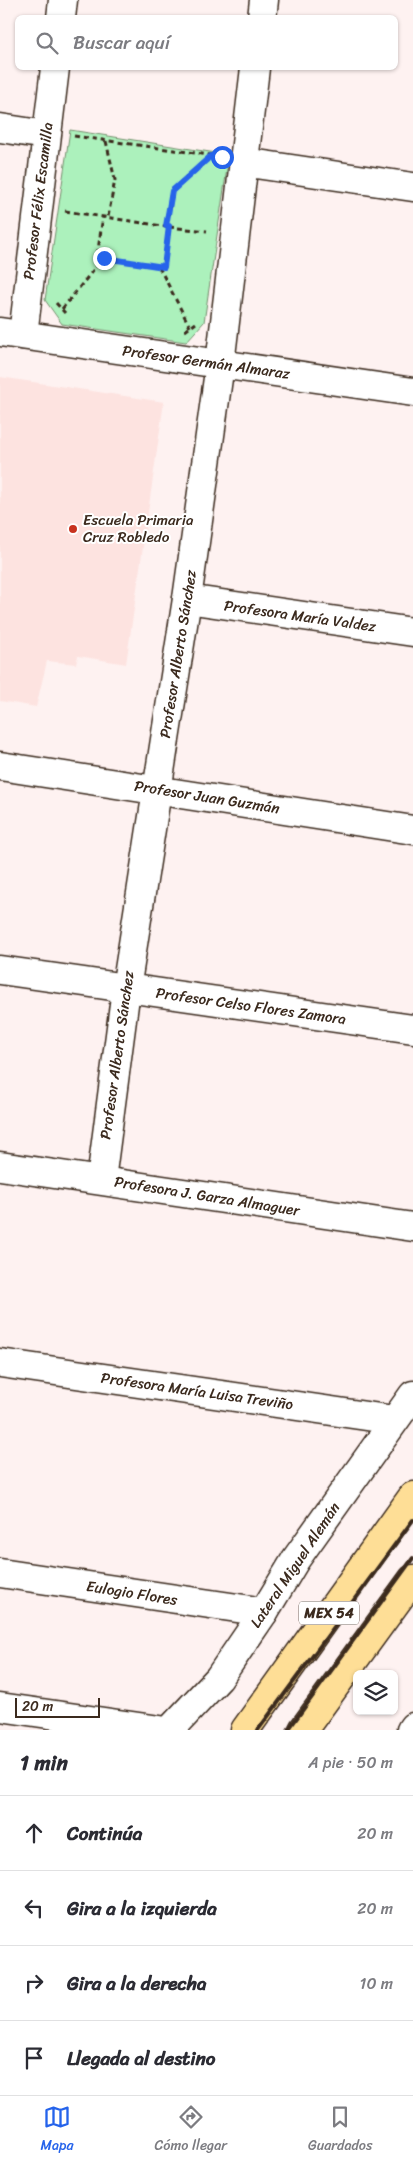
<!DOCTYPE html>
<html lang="es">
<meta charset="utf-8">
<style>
:root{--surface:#fff;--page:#f7f7f7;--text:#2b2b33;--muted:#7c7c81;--line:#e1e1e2;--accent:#2563eb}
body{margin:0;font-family:Sriracha,sans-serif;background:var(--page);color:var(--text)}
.controls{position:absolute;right:15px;bottom:15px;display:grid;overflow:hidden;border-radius:8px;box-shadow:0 1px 4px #0004}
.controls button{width:45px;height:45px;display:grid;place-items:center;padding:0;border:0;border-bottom:1px solid var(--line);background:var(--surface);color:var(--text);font:25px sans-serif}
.scale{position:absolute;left:15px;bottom:12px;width:85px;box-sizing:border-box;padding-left:5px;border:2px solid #3b2a1e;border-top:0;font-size:14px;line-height:18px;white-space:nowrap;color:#3b2a1e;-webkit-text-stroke:4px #fff;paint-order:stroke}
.stop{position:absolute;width:15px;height:15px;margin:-11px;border:4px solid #2563eb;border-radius:50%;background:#fff}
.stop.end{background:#2563eb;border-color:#fff;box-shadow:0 1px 5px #0008}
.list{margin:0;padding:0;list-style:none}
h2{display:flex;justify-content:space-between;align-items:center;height:65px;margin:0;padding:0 20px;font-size:21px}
h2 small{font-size:16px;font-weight:400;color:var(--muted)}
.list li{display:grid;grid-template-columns:32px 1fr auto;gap:15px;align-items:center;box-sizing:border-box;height:75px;padding:0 20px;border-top:1px solid var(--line)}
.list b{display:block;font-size:19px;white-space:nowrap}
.list em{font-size:16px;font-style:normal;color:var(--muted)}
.icon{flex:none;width:28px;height:28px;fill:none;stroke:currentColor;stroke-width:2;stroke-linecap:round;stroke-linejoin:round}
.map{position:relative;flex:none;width:413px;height:1730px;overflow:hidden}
.search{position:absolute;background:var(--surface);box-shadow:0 1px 4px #0004;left:15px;right:15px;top:15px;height:55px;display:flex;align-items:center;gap:12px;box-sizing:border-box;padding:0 18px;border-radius:8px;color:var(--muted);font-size:19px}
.sheet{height:365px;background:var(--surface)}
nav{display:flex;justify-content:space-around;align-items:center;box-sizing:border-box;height:70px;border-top:1px solid var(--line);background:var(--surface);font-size:14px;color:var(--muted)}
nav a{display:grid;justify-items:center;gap:2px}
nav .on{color:var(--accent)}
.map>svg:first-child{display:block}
</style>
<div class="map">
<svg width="413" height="1730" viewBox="0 0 413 1730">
<rect width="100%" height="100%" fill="#fef2f1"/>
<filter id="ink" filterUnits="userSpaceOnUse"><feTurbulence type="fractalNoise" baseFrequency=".02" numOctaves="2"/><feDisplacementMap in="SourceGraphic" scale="10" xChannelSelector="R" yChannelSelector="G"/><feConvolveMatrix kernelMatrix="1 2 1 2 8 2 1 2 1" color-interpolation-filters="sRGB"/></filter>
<g filter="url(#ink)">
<polygon fill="#fde3e0" points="0,377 164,402 126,664 78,656 76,664 47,661 36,707 0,701"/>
<polygon fill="#acf1bc" stroke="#748e6d" points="70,130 229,155 204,322 186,342 62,324 45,300"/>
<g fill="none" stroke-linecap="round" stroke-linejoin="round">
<g stroke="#3b2a1e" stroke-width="31">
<g id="minor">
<polyline points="61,18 63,0"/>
<polyline points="262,18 264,0"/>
<polyline points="0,128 46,135"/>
<polyline points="243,162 413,187"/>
<polyline points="0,332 413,392"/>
<polyline points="23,335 55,68"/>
<polyline points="187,599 413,632"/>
<polyline points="0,766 413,830"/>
<polyline points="0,970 413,1029"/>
<polyline points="0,1166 413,1227"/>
<polyline points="101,1180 126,989 187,599 220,364 255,68"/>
<polyline points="0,1363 394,1420"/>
<polyline points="0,1573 264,1612"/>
<polyline points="0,1707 160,1730"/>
<polyline points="170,1730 219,1678 264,1612 296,1559 413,1395"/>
<polyline points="411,1730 413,1727"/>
</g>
</g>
<g stroke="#3b2a1e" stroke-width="31">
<g id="trunk">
<polyline points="245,1730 413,1496"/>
<polyline points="303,1730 413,1579"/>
</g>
</g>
<g stroke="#3b2a1e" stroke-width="3" stroke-dasharray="5 4" stroke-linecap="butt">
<polyline points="74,136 216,156"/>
<polyline points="106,141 115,180 108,217"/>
<polyline points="65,211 169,227 164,267 97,257 103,216"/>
<polyline points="166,226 172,191 211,156"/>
<polyline points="169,227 207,231"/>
<polyline points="159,267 190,327"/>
<polyline points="56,303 65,313"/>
<polyline points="62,309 103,258"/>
<polyline points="185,331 196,323"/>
</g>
<use href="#minor" stroke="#fff" stroke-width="28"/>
<use href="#trunk" stroke="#fede96" stroke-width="28"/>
<g stroke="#3b2a1e" stroke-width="4">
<polyline points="258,1730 413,1520"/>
<polyline points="288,1730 413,1558"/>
</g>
</g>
</g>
<g fill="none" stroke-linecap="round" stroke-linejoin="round" filter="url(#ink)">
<polyline stroke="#2563eb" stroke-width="6" points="104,258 164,267 169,226 166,226 172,191 211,156 222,157"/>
</g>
<circle fill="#c8321e" stroke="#fff" stroke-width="2" cx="73" cy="529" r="5"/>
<g text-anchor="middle" stroke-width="4" stroke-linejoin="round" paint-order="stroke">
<rect fill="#fff" stroke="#766a62" stroke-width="1" x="299" y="1601.5" width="60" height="23" rx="4"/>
<g font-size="14" font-weight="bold" fill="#3b2a1e">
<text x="329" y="1618">MEX 54</text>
</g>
<g font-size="15" fill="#3b2a1e" stroke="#fff">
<text transform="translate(38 201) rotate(-83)" y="5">Profesor Félix Escamilla</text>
<text transform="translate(206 362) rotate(8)" y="5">Profesor Germán Almaraz</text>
<text transform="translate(300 616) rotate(8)" y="5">Profesora María Valdez</text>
<text transform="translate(178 654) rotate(-81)" y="5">Profesor Alberto Sánchez</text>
<text transform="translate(207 797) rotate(9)" y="5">Profesor Juan Guzmán</text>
<text transform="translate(251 1006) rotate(8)" y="5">Profesor Celso Flores Zamora</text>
<text transform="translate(117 1055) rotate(-82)" y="5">Profesor Alberto Sánchez</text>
<text transform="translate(207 1196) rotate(9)" y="5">Profesora J. Garza Almaguer</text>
<text transform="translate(197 1391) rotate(8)" y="5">Profesora María Luisa Treviño</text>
<text transform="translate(295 1565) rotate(-56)" y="5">Lateral Miguel Alemán</text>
<text transform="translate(132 1593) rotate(9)" y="5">Eulogio Flores</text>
</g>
<g font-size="15" fill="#3b2a1e" stroke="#fff" text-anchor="start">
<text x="83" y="525">Escuela Primaria<tspan x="83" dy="17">Cruz Robledo</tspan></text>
</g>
</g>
</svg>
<div class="controls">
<button><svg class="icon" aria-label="layers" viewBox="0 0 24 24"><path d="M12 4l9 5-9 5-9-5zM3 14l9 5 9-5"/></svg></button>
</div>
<div class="scale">20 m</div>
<div class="stop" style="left:222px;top:157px"></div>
<div class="stop end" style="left:104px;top:258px"></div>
<div class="search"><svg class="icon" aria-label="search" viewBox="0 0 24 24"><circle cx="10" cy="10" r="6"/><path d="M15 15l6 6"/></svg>Buscar aquí</div>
</div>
<section class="sheet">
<h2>1 min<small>A pie · 50 m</small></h2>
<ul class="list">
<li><svg class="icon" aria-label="ahead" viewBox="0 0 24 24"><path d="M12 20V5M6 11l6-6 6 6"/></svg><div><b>Continúa</b></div><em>20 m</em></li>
<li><svg class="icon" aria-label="left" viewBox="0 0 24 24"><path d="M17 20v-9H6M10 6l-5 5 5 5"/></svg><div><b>Gira a la izquierda</b></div><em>20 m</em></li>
<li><svg class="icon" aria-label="right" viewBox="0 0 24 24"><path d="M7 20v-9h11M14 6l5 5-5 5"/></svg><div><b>Gira a la derecha</b></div><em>10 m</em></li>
<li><svg class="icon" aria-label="arrive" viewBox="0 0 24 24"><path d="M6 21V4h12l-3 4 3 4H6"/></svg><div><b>Llegada al destino</b></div></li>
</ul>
</section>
<nav>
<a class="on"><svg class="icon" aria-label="map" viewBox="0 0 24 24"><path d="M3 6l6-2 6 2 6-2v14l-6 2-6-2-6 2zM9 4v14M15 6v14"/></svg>Mapa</a>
<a><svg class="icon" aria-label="directions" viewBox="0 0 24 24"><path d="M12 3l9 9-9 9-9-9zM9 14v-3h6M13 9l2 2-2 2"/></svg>Cómo llegar</a>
<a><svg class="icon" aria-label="saved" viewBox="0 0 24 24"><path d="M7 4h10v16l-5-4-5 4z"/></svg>Guardados</a>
</nav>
